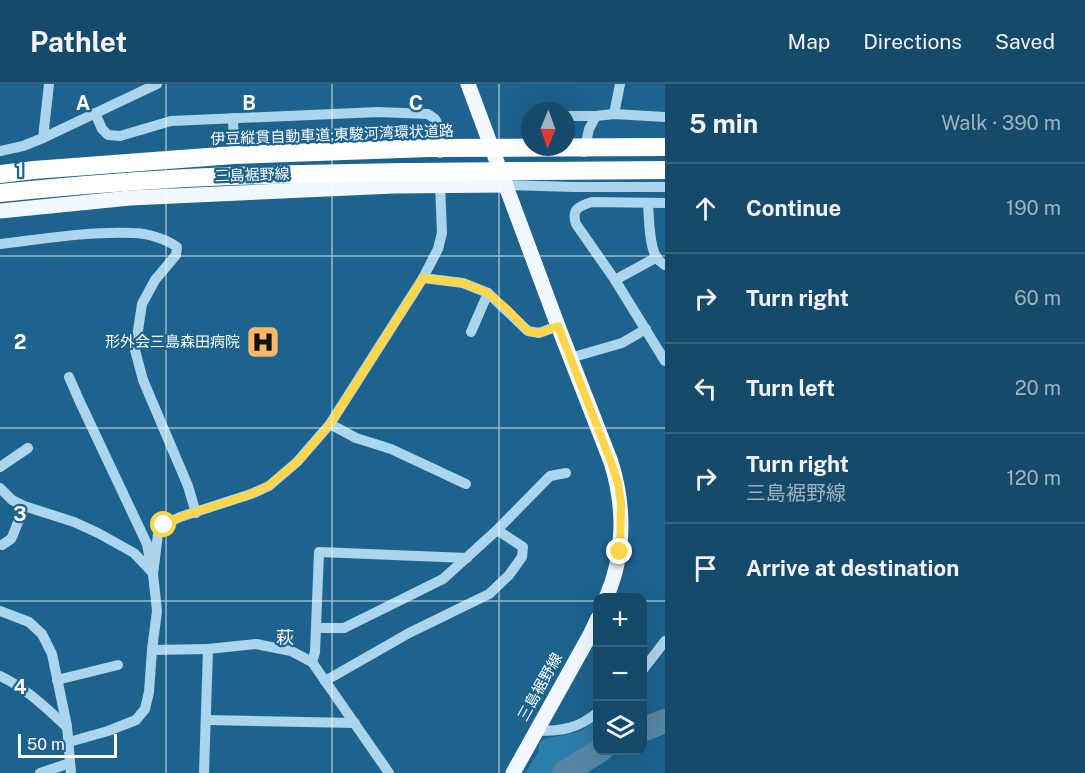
<!DOCTYPE html>
<meta charset="utf-8">
<style>
:root{--surface:#164a6a;--page:#235472;--text:#f1f3f6;--muted:#9eb3c1;--line:#35627e}
body{margin:0;font-family:"Public Sans","Noto Sans JP",sans-serif;background:var(--page);color:var(--text)}
.controls{position:absolute;right:18px;bottom:18px;display:grid;overflow:hidden;border-radius:12px;box-shadow:0 6px 24px #0002}
.controls button{width:54px;height:54px;display:grid;place-items:center;padding:0;border:0;border-bottom:2px solid var(--line);background:var(--surface);color:var(--text);font:30px sans-serif}
.compass{position:absolute;left:521px;top:18px;width:54px;height:54px;border-radius:50%;background:var(--surface);box-shadow:0 6px 24px #0002;rotate:181deg}
.scale{position:absolute;left:18px;bottom:15px;width:99px;box-sizing:border-box;padding-left:6px;border:3px solid #fff;border-top:0;font-size:16px;line-height:21px;white-space:nowrap;color:#fff;-webkit-text-stroke:4px #1d638e;paint-order:stroke}
.stop{position:absolute;width:18px;height:18px;margin:-14px;border:4px solid #ffd54a;border-radius:50%;background:#fff}
.stop.end{background:#ffd54a;border-color:#fff;box-shadow:0 2px 6px #0008}
.list{margin:0;padding:0;list-style:none}
h2{display:flex;justify-content:space-between;align-items:center;height:78px;margin:0;padding:0 24px;font-size:26px}
h2 small{font-size:20px;font-weight:400;color:var(--muted)}
.list li{display:grid;grid-template-columns:39px 1fr auto;gap:18px;align-items:center;box-sizing:border-box;height:90px;padding:0 24px;border-top:2px solid var(--line)}
.list b{display:block;font-size:22px;white-space:nowrap}
.list p{margin:0;font-size:20px;white-space:nowrap;color:var(--muted)}
.list em{font-size:20px;font-style:normal;color:var(--muted)}
.icon{flex:none;width:33px;height:33px;fill:none;stroke:currentColor;stroke-width:2;stroke-linecap:round;stroke-linejoin:round}
.map{position:relative;flex:none;width:665px;height:689px;overflow:hidden}
header{display:flex;align-items:center;gap:36px;box-sizing:border-box;height:84px;padding:0 30px;background:var(--surface);border-bottom:2px solid var(--line)}
header strong{font-size:28px}
nav{display:flex;gap:33px;margin-inline-start:auto;font-size:21px}
main{display:flex}
aside{flex:1;background:var(--surface)}
.map>svg:first-child{display:block}
</style>
<header>
<strong>Pathlet</strong>
<nav><a>Map</a><a>Directions</a><a>Saved</a></nav>
</header>
<main>
<div class="map">
<svg width="665" height="689" viewBox="0 0 665 689">
<rect width="100%" height="100%" fill="#1d638e"/>
<polygon fill="#2d7daa" points="597,637 597,663 583,673 564,680 556,689 525,689 539,667 539,660 544,655 578,648"/>
<g fill="none" stroke-linecap="round" stroke-linejoin="round">
<g stroke="#5586a3" stroke-width="24">
<polyline points="642,646 665,637"/>
<polyline points="564,689 601,666"/>
</g>
<g stroke="#abd5ed" stroke-width="10">
<polyline points="95,29 102,45 108,51 120,52 171,37 378,28 428,30 435,35 437,39 440,69"/>
<polyline points="614,30 620,0"/>
<polyline points="566,32 596,32 614,30 665,33"/>
<polyline points="233,34 234,68"/>
<polyline points="43,54 49,0"/>
<polyline points="0,67 23,62 43,54 157,0"/>
<polyline points="584,68 589,45 596,32"/>
<polyline points="506,101 574,103 665,103"/>
<path d="M 648,119 C 649,133 649,163 657,174 C 659,177 662,179 665,181"/>
<path d="M 665,119 L 592,118 C 579,122 571,125 576,140 L 615,196 L 665,277"/>
<path d="M 0,160 C 42,155 91,147 133,149 C 147,149 166,155 177,163 L 176,171 L 155,196 L 142,220 L 135,266 L 143,296 L 188,402 L 196,429"/>
<polyline points="423,194 463,199 488,209 528,247 539,249 558,242"/>
<polyline points="615,196 657,173"/>
<polyline points="471,248 488,209"/>
<polyline points="570,274 622,259 646,245"/>
<polyline points="69,293 79,316 147,460 150,477"/>
<polyline points="330,340 356,354 391,365 466,400"/>
<polyline points="0,383 28,364"/>
<polyline points="0,404 12,416 24,422 74,438 98,449 134,469 152,488"/>
<polyline points="2,461 11,455 13,451 24,422"/>
<polyline points="0,527 29,538 42,550 52,570 67,642 71,689"/>
<polyline points="316,544 344,544 443,495 497,446 550,392 566,389"/>
<polyline points="152,566 208,565"/>
<polyline points="312,578 315,568 319,468 467,474"/>
<polyline points="642,587 665,557"/>
<path d="M 0,592 C 26,604 46,624 66,642"/>
<polyline points="57,596 118,581"/>
<polyline points="325,597 409,549 489,510 509,491 522,473 523,463 497,446"/>
<polyline points="206,636 355,639"/>
<path d="M 537,647 C 561,647 578,645 598,628"/>
<polyline points="69,658 108,647 136,636 145,625 149,608 152,566 157,527 153,490 158,450 164,441 180,433 251,410 269,402 297,378 330,340 423,194 438,165 442,149 440,101"/>
<polyline points="40,689 70,679"/>
<polyline points="204,689 208,565 256,560 291,567 312,578 389,689"/>
</g>
<g stroke="#f1f9ff" stroke-width="15">
<path d="M 468,0 L 558,242 L 611,378 C 625,422 625,471 606,514"/>
<polyline points="0,127 130,114 394,102 506,101"/>
<polyline points="513,689 590,551 598,534"/>
</g>
<g stroke="#fff" stroke-width="18">
<polyline points="0,90 34,86 234,71 429,64 665,63"/>
<path d="M 0,109 C 69,102 139,96 209,93 C 361,87 513,87 665,86"/>
</g>
</g>
<g fill="none" stroke-linecap="round" stroke-linejoin="round">
<polyline stroke="#ffd54a" stroke-width="8" points="164,441 180,433 251,410 268,402 297,378 330,340 423,194 463,199 488,209 507,225 528,247 539,249 558,242 611,378 618,399 621,420 620,468"/>
</g>
<path fill="none" stroke="#fff" stroke-width="1.5" stroke-opacity="0.55" d="M 166,0 L 166,689M 332,0 L 332,689M 499,0 L 499,689M 0,172 L 665,172M 0,344 L 665,344M 0,517 L 598,517M 642,517 L 665,517"/>
<defs>
<g id="hospital-square" transform="scale(1.725)"><rect x="-9" y="-9" width="18" height="18" rx="4" fill="#fdb769" stroke="#1d638e"/><path d="M-5-5h3v3.5h4V-5h3V5h-3V1.5h-4V5h-3Z" fill="#111"/></g>
</defs>
<g fill-rule="evenodd">
<use href="#hospital-square" x="263" y="258"/>
</g>
<g text-anchor="middle" stroke-width="4.5" stroke-linejoin="round" paint-order="stroke">
<g font-size="15" fill="#fff" stroke="#1d638e">
<text transform="translate(332 51) rotate(-2)" y="5">伊豆縦貫自動車道;東駿河湾環状道路</text>
<text transform="translate(252 91) rotate(-2)" y="5">三島裾野線</text>
<text transform="translate(540 603) rotate(-61)" y="5">三島裾野線</text>
</g>
<g font-size="15" fill="#fff" stroke="#1d638e" text-anchor="end">
<text x="240" y="263">形外会三島森田病院</text>
</g>
<g font-size="18" fill="#fff" stroke="#1d638e">
<text x="285" y="560">萩</text>
</g>
</g>
<g font-size="20" text-anchor="middle" font-weight="bold" fill="#fff" stroke="#1d638e" stroke-width="4.5" stroke-linejoin="round" paint-order="stroke">
<text x="83" y="26">A</text>
<text x="249" y="26">B</text>
<text x="416" y="26">C</text>
<text x="20" y="93">1</text>
<text x="20" y="265">2</text>
<text x="20" y="437">3</text>
<text x="20" y="610">4</text>
</g>
</svg>
<div class="controls">
<button>+</button>
<button>−</button>
<button><svg class="icon" aria-label="layers" viewBox="0 0 24 24"><path d="M12 4l9 5-9 5-9-5zM3 14l9 5 9-5"/></svg></button>
</div>
<svg class="compass" viewBox="-18 -18 36 36"><path d="M0-13l5 13h-10z" fill="#e53935"/><path d="M0 13l5-13h-10z" fill="#9eb3c1"/></svg>
<div class="scale">50 m</div>
<div class="stop" style="left:164px;top:441px"></div>
<div class="stop end" style="left:620px;top:468px"></div>
</div>
<aside>
<h2>5 min<small>Walk · 390 m</small></h2>
<ul class="list">
<li><svg class="icon" aria-label="ahead" viewBox="0 0 24 24"><path d="M12 20V5M6 11l6-6 6 6"/></svg><div><b>Continue</b></div><em>190 m</em></li>
<li><svg class="icon" aria-label="right" viewBox="0 0 24 24"><path d="M7 20v-9h11M14 6l5 5-5 5"/></svg><div><b>Turn right</b></div><em>60 m</em></li>
<li><svg class="icon" aria-label="left" viewBox="0 0 24 24"><path d="M17 20v-9H6M10 6l-5 5 5 5"/></svg><div><b>Turn left</b></div><em>20 m</em></li>
<li><svg class="icon" aria-label="right" viewBox="0 0 24 24"><path d="M7 20v-9h11M14 6l5 5-5 5"/></svg><div><b>Turn right</b><p>三島裾野線</p></div><em>120 m</em></li>
<li><svg class="icon" aria-label="arrive" viewBox="0 0 24 24"><path d="M6 21V4h12l-3 4 3 4H6"/></svg><div><b>Arrive at destination</b></div></li>
</ul>
</aside>
</main>
